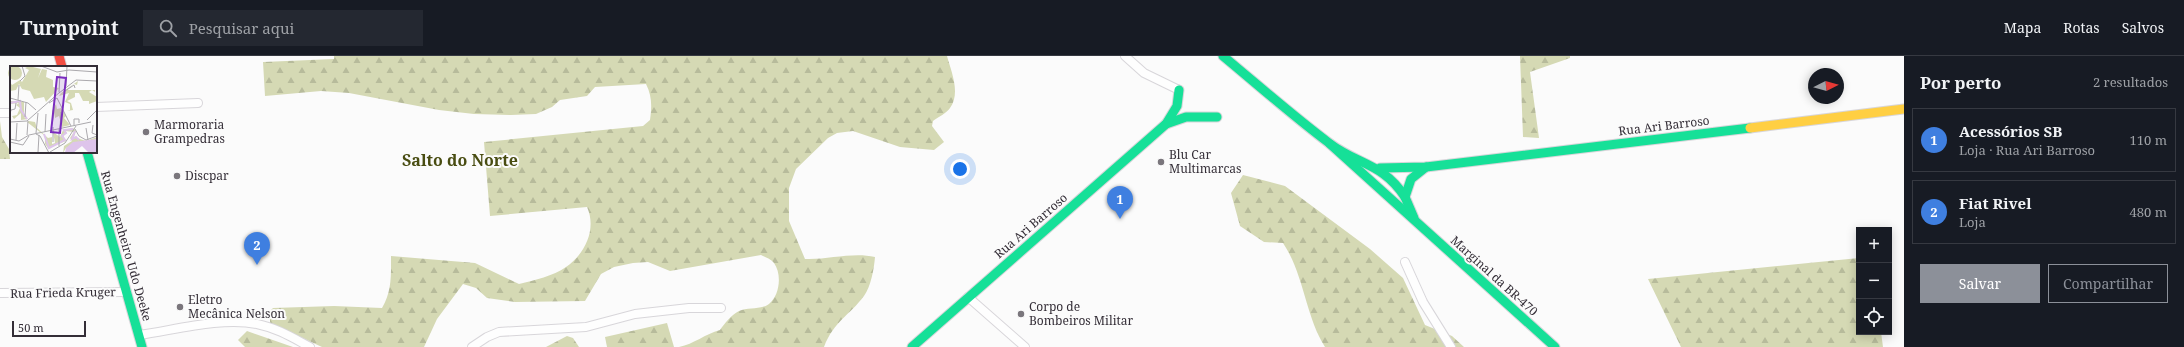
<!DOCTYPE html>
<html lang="pt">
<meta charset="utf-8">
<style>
:root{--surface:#171b24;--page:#242831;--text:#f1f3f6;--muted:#9ea1a6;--line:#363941;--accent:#8c9099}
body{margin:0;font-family:"Noto Serif",serif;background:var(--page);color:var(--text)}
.controls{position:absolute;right:12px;bottom:12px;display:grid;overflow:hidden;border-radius:0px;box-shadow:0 2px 10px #0003}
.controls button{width:36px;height:36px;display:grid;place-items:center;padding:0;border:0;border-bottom:1px solid var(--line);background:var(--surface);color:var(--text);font:20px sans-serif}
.compass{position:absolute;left:1808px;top:12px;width:36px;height:36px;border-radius:50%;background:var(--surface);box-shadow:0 2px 10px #0003;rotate:84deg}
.scale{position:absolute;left:12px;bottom:10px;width:74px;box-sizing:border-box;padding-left:4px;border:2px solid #342e37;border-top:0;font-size:11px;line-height:14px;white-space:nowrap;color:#342e37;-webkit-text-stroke:3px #fbfbfb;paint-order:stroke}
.you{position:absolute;left:960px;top:113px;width:14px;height:14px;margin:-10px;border:3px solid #fff;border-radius:50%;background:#1a73e8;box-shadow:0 0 0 6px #1a73e833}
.badge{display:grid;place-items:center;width:26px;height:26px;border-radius:50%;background:var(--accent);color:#fff;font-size:13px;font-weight:700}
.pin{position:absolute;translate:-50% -33px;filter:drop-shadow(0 1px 2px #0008)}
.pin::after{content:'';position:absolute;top:21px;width:14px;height:12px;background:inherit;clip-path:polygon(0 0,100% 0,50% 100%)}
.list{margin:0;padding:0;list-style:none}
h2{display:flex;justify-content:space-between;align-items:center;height:52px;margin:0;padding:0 16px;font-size:17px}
h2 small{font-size:13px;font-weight:400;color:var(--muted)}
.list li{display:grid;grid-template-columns:26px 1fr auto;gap:12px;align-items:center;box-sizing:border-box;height:64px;margin:0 8px 8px;padding:0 8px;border:1px solid var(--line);border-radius:0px}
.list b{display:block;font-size:15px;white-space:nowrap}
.list p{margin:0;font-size:13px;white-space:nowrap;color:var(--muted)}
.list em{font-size:13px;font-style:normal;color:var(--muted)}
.actions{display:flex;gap:8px;padding:12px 16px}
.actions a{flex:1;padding:9px 0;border:1px solid var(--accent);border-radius:0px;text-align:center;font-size:14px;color:var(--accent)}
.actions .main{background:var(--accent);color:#fff}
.icon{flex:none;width:22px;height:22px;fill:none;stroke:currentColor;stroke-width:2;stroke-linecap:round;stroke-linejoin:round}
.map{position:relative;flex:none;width:1904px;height:291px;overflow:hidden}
header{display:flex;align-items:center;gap:24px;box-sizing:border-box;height:56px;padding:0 20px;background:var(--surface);border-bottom:1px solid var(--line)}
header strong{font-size:19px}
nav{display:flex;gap:22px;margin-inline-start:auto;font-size:14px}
.search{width:280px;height:36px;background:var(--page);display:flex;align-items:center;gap:10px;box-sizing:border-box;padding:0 14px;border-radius:0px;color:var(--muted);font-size:15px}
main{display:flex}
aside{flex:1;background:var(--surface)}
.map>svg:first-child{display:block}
</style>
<header>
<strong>Turnpoint</strong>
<div class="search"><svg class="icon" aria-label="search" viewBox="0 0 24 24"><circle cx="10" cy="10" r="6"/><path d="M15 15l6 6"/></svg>Pesquisar aqui</div>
<nav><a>Mapa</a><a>Rotas</a><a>Salvos</a></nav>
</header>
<main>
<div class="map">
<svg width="1904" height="291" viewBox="0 0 1904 291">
<defs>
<pattern id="forest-firs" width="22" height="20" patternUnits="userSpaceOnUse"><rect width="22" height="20" fill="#d5d9b4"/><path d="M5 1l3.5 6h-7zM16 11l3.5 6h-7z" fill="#b7bb9b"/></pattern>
</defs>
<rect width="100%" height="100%" fill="#fbfbfb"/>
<g fill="url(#forest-firs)">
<path d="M 334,0 L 947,0 C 951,15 961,37 950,52 C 947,57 938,61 933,65 L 932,70 L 944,86 L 934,94 L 900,91 L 853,75 L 837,77 L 828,82 L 796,113 L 789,132 L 789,165 L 805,203 C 828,204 852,196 875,201 C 874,213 871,230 864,240 C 849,260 834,265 824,291 L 679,291 C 694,288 705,278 720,274 C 725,267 731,259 739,255 C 748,251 761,254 769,248 C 780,239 782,218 774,207 C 771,203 765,201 761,199 L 670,215 L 648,206 L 633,207 L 614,211 L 601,218 L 585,245 L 515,246 L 487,242 L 476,232 L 463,228 L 437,263 L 424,291 L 322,291 L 270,267 L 270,255 L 273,252 L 334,250 L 382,252 C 392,235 391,219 391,200 L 475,207 L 519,228 C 535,224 553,220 566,211 C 585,198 597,173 587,151 L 490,160 L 484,86 L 643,70 L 650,64 C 652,50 652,40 646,28 L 595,31 L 587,40 L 560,44 L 552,51 L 536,58 L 511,59 L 474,58 L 439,54 L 349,37 L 321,35 L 265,40 L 263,6 L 334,3 Z"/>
<polygon points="1520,0 1570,0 1570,2 1530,16 1539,82 1523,81"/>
<polygon points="0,65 2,81 9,93 10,103 0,103"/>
<path d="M 1243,119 L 1285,130 L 1370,193 L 1403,222 L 1425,269 L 1452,280 L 1464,291 L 1325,291 C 1305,259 1304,218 1283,187 L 1264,186 L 1240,170 L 1231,137 Z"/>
<polygon points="1859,202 1859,276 1881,276 1883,291 1681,291 1648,223"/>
<polygon points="667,267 674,291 607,291 605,281"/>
<polygon points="247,275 293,291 245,291 238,284"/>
<polygon points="567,280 573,282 579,291 546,291"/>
</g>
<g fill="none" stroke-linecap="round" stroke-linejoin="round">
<g stroke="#d8d6da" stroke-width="10">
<g id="street">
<polyline points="1125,0 1144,17 1179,34"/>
<polyline points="96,51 198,47"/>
<polyline points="0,57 11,57"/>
<polyline points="1405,206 1423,246 1451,291"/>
<polyline points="0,237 127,236"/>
<polyline points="968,241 1025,291"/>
<path d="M 139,279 C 175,274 221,261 257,268 C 277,272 293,282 310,291"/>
<polyline points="472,291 487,281 499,276 586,271 635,258 689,252 721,252"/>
</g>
</g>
<g stroke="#d8d6da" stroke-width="11">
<g id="fast">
<path d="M 1223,0 C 1258,29 1293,60 1329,87 C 1358,109 1383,107 1405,141"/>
<polyline points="1166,68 1186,61 1217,61"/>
<polyline points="1330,88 1555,291"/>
<polyline points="87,96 142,291"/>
<polyline points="1380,112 1426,111 1750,72"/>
<polyline points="1414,162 1405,141 1411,123 1426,111"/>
<polyline points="912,291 1166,68 1177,50 1179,34"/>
</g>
</g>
<g stroke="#d8d6da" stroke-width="11">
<polyline id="slow" points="1750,72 1904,53"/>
</g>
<g stroke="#d8d6da" stroke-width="11">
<polyline id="jam" points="59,0 62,11"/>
</g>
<use href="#street" stroke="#fefefe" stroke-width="8"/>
<use href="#fast" stroke="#16e098" stroke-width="9"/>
<use href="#slow" stroke="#ffcf43" stroke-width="9"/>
<use href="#jam" stroke="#f24e42" stroke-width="9"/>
</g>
<g fill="#7a767c" stroke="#fbfbfb" stroke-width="1.5">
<circle cx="146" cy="76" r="4"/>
<circle cx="1161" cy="106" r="4"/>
<circle cx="177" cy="120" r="4"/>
<circle cx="180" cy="251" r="4"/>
<circle cx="1021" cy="258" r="4"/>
</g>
<g text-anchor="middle" stroke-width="4" stroke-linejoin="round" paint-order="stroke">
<g font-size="12" fill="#342e37" stroke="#fbfbfb" text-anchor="start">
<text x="154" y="73">Marmoraria<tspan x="154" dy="14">Grampedras</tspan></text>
<text x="1169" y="103">Blu Car<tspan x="1169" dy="14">Multimarcas</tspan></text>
<text x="185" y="124">Discpar</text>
<text x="188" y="248">Eletro<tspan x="188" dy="14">Mecânica Nelson</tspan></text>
<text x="1029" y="255">Corpo de<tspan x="1029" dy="14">Bombeiros Militar</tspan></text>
</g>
<g font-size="12" fill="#342e37" stroke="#fbfbfb">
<text transform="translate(1664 70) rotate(-7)" y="4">Rua Ari Barroso</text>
<text transform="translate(1031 170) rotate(-41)" y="4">Rua Ari Barroso</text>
<text transform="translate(126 190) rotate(74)" y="4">Rua Engenheiro Udo Deeke</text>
<text transform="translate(1494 220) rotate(42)" y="4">Marginal da BR-470</text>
<text transform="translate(63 237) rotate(-1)" y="4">Rua Frieda Kruger</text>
</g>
<g font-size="16" font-weight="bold" fill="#494d12" stroke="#fbfbfb">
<text x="460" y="110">Salto do Norte</text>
</g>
</g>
<g transform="translate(10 10)">
<rect width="87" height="87" fill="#fbfbfb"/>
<path d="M 19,0 L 31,3 L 28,12 L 32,3 L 37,4 L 36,11 L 43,14 L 43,21 L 49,22 L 36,36 L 34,31 L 24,33 L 20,25 L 12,23 L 9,18 L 6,24 L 0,25 L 0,16 L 2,19 L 10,14 L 12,16 L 19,4 L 15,2 ZM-2 7a7 7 0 1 1 14 0a7 7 0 1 1-14 0ZM 68,15 L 67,19 L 64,18 L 57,24 L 85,24 L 85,26 L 82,24 L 79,26 L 87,31 L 87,35 L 79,38 L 79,35 L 73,35 L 69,27 L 65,27 L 65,31 L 57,35 L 61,37 L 63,44 L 57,45 L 60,44 L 60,38 L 55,36 L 59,27 L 49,30 L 51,27 ZM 0,35 L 14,36 L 14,51 L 18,53 L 11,54 L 11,47 L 4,53 L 2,50 L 7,49 L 10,42 L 6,39 L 9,37 L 0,38 ZM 46,38 L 47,43 L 51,42 L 56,50 L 54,52 L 60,59 L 52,61 L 49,50 L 45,52 L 45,47 L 42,59 L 42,45 ZM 19,55 L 25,56 L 27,62 L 38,72 L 42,71 L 42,78 L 45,77 L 43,66 L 50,71 L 53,64 L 63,62 L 66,65 L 64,71 L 76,75 L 87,71 L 87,73 L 56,82 L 53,87 L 54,80 L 62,75 L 60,72 L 64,66 L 55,65 L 57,67 L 53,69 L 56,75 L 38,82 L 35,78 L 35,70 L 17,56 Z" fill="#d5d9b4"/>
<path d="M 87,73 L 87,87 L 79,87 L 72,80 L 63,87 L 55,87 L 56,82 L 63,76 Z" fill="#dec4eb"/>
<path fill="none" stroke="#dec4eb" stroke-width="2" d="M 0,37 L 10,35 L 11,44 L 17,53M 65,65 L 62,73 L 66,71 L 69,74M 34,68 L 39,82 L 55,74 L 52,70 L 56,67 L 54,64 L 63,63"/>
<path fill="none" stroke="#aba9ad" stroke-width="1" d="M 31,0 L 47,6M 47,6 L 59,4 L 87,6M 10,15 L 15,10 L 12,0M 56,20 L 57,0M 55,25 L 64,19 L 65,22M 49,26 L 50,7M 49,27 L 66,14 L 87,15M 0,32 L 18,37 L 26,44M 8,34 L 9,19M 39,37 L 47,32 L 61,60M 0,48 L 1,44 L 5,43 L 6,37M 15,51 L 16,36M 77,54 L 87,44M 0,56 L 17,55 L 50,26M 64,59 L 64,53 L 69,53 L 69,57M 83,59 L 82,67 L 87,69M 50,62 L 51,46M 76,62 L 78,74M 49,63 L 49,80M 65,63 L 69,70 L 76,74 L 87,70M 35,66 L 36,48M 26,67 L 28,47M 26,68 L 30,70 L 39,87M 17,69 L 18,55M 0,73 L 9,75 L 19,69 L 81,56M 6,74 L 7,57M 0,76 L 13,79 L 19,70M 43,76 L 43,61M 28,86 L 29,69M 40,86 L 55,77 L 66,60"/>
<path fill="#7b2cbf" fill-opacity="0.15" stroke="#7b2cbf" stroke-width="2" d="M 47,11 L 56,12 L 50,67 L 41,66 Z"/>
<rect width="87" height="87" fill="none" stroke="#342e37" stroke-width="2"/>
</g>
</svg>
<div class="controls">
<button>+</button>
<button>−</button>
<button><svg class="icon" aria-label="locate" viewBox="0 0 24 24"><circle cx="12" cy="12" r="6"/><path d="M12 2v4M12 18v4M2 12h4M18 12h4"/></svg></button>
</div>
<svg class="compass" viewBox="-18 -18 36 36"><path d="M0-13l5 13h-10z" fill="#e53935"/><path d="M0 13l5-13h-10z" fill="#9ea1a6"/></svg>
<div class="scale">50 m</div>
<div class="you"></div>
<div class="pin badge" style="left:1120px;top:163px;background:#3f7fe0">1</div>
<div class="pin badge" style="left:257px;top:209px;background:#3f7fe0">2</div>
</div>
<aside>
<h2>Por perto<small>2 resultados</small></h2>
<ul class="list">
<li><span class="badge" style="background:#3f7fe0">1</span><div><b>Acessórios SB</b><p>Loja · Rua Ari Barroso</p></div><em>110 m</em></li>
<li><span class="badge" style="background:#3f7fe0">2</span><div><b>Fiat Rivel</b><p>Loja</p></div><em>480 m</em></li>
</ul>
<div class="actions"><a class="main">Salvar</a><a>Compartilhar</a></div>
</aside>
</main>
